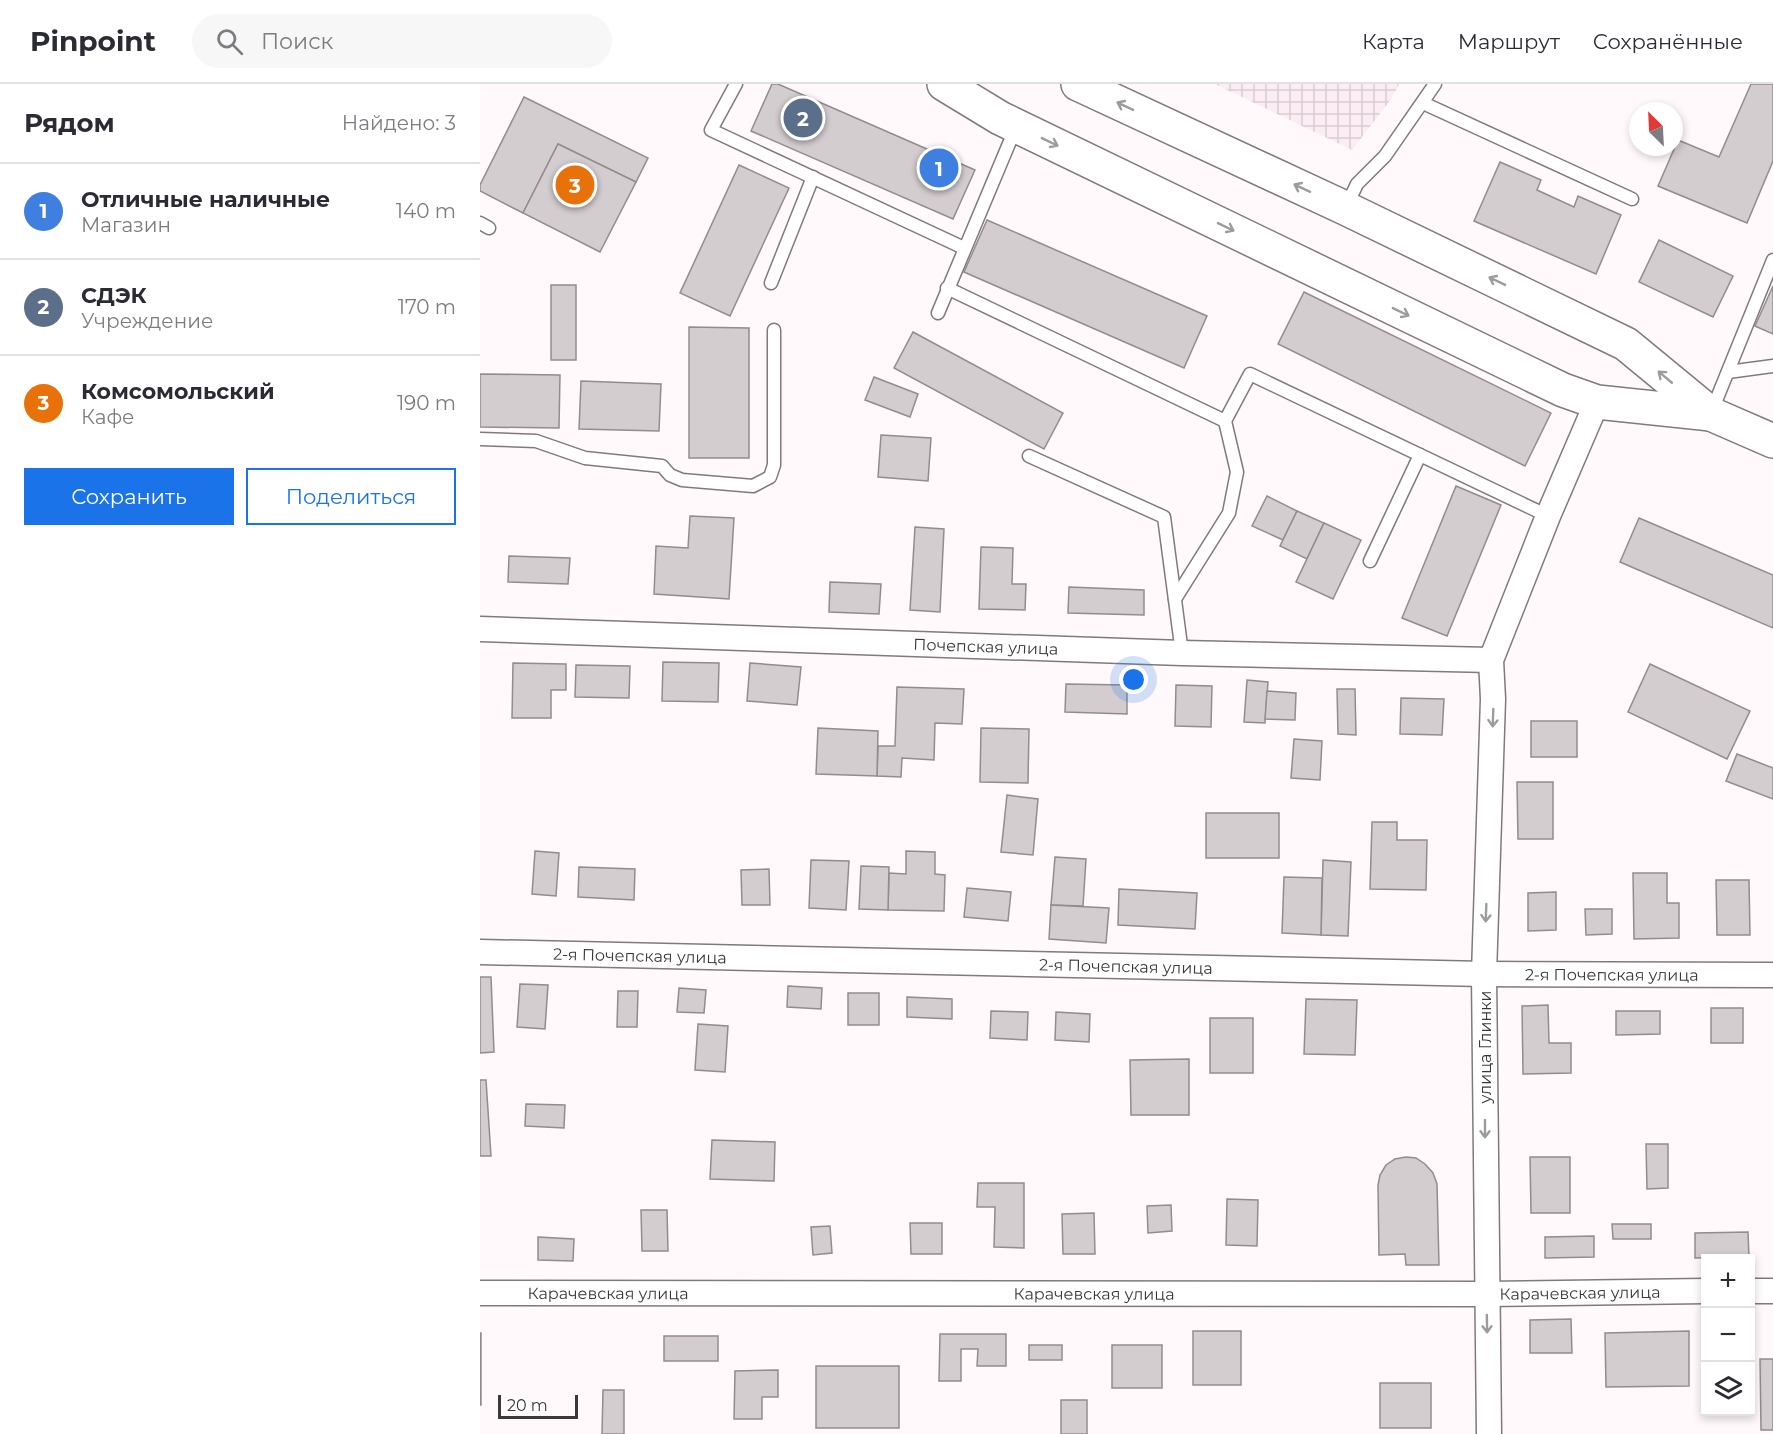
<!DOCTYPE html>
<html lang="ru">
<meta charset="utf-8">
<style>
:root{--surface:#fff;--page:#f7f7f7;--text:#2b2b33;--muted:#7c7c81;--line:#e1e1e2;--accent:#1a73e8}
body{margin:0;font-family:Montserrat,sans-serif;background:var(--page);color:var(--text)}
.controls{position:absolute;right:18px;bottom:18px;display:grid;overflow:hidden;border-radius:0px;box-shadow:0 3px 9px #0003}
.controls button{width:54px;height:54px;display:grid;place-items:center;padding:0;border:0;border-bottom:2px solid var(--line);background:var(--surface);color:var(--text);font:30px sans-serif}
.compass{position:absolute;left:1149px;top:18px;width:54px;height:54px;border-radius:50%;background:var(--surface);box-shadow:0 3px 9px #0003;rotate:336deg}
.scale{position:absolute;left:18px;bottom:15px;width:80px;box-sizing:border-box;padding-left:6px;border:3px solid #3b3839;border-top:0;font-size:16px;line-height:21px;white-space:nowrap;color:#3b3839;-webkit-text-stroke:4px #fff;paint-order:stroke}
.you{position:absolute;left:654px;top:596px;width:21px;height:21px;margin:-15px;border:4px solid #fff;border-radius:50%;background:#1a73e8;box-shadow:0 0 0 9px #1a73e833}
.badge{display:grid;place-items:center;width:39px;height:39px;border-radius:50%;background:var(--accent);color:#fff;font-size:20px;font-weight:700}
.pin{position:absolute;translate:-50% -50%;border:3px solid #fff;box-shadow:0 2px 6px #0006}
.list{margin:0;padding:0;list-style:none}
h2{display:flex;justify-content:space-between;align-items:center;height:78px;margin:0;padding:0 24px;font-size:26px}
h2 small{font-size:20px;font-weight:400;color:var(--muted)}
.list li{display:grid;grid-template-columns:39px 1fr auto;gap:18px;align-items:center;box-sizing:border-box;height:96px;padding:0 24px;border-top:2px solid var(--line)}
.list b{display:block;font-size:22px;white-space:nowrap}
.list p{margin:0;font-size:20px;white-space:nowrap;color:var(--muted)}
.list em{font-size:20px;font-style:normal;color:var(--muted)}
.actions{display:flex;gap:12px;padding:18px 24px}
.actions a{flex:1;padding:14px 0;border:2px solid var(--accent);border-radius:0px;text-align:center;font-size:21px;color:var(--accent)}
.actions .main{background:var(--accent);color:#fff}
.icon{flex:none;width:33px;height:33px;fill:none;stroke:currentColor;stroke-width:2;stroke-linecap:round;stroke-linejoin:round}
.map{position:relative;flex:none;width:1293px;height:1350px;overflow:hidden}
header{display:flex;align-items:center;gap:36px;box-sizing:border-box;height:84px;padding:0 30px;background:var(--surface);border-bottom:2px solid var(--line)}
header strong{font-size:28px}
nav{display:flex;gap:33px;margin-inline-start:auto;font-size:21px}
.search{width:420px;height:54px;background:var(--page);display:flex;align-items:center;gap:15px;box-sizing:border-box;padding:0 21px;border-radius:33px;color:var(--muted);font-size:22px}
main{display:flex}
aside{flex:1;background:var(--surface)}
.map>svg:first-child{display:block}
</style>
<header>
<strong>Pinpoint</strong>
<div class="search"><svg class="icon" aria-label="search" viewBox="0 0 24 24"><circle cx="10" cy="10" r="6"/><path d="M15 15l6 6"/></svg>Поиск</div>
<nav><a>Карта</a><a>Маршрут</a><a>Сохранённые</a></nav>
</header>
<main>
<aside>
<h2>Рядом<small>Найдено: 3</small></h2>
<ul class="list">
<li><span class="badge" style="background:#3f7fe0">1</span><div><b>Отличные наличные</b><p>Магазин</p></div><em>140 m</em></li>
<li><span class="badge" style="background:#5c6f8a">2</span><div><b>СДЭК</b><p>Учреждение</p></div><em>170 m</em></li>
<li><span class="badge" style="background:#e8710a">3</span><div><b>Комсомольский</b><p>Кафе</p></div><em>190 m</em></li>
</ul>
<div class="actions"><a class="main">Сохранить</a><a>Поделиться</a></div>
</aside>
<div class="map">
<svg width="1293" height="1350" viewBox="0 0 1293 1350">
<defs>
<pattern id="industrial-grid" width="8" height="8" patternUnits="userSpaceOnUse" patternTransform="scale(1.5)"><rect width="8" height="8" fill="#fcedf4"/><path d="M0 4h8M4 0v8" fill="none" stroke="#d9ccd2"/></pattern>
</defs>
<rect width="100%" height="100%" fill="#fff9fb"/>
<polygon fill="url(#industrial-grid)" points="735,0 919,0 912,14 872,66"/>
<g fill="#d4cdd0" stroke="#928c8e" stroke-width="1.5">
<polygon points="292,0 298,0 495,86 473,135 271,47"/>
<polygon points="1271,0 1293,0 1293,77 1267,139 1178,102 1198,56 1239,73"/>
<polygon points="44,13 168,74 156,98 78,60 43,129 0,107 0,101"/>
<polygon points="78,60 156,98 120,168 43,129"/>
<polygon points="1020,78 1061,96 1057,106 1094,123 1098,112 1141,131 1116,190 994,137"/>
<polygon points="259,81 309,104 250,232 200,209"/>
<polygon points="507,136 727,232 704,284 484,188"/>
<polygon points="1179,156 1253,192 1233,233 1159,198"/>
<rect x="71" y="201" width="25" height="75"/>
<polygon points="1293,202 1293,250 1275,242"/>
<polygon points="824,208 1071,329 1045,382 798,260"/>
<polygon points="209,243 269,244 269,374 209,374"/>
<polygon points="433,248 583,329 564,365 414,284"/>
<polygon points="0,290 80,291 79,344 0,343"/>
<polygon points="394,293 438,310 430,333 385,316"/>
<polygon points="101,297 181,300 179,347 99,345"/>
<polygon points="401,351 451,354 448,397 398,393"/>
<polygon points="976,402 1021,421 967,552 922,534"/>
<polygon points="787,412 817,427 803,456 772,442"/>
<polygon points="817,427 844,439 827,475 800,462"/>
<polygon points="210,432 254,434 249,515 174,510 176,462 208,464"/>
<polygon points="1159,434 1293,491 1293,544 1140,478"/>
<polygon points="844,439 881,456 853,515 816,498"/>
<polygon points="435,443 464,445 460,528 430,526"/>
<polygon points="501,463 533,464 532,500 546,500 545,526 499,525"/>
<polygon points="29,472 90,474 88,500 28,498"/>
<polygon points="350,498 401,500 399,530 349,528"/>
<polygon points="589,503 664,506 664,531 588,529"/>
<polygon points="183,578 239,579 238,618 182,617"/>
<polygon points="33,579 86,580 86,606 71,606 71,634 32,634"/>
<polygon points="270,579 321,583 317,621 267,617"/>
<polygon points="1170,580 1270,627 1247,675 1148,628"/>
<polygon points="96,581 150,582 149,614 95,613"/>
<polygon points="767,596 788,598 785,639 764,638"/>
<polygon points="586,600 647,601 647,630 585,628"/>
<polygon points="696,601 732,602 731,643 695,642"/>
<polygon points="417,603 484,605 482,640 455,639 454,676 422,674 421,693 397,692 398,662 415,662"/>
<polygon points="857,605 875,605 876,651 858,650"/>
<polygon points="787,607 816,609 815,636 785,635"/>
<polygon points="921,614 964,615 962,651 920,650"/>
<rect x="1051" y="637" width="46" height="36"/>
<polygon points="338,644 398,647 397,692 336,690"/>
<polygon points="501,644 549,645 548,699 500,698"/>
<polygon points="814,655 842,657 840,696 811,694"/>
<polygon points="1257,670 1293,684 1293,715 1246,697"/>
<polygon points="1037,698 1073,698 1073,755 1038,755"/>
<polygon points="527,711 558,715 553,771 521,768"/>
<rect x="726" y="729" width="73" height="45"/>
<polygon points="892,738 917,738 917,756 947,756 946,806 890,805"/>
<polygon points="55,767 79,769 76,812 52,810"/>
<polygon points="426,767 455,768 455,790 465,791 464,827 408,826 409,789 426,790"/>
<polygon points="575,773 606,775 603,822 571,821"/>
<polygon points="331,776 369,777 366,826 329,824"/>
<polygon points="843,776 871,778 868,852 841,851"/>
<polygon points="381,782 409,783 408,826 379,825"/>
<polygon points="99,783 155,785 154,816 98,813"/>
<polygon points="289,785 290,821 262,821 261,786"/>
<polygon points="1153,789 1187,789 1187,819 1199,819 1199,854 1154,855"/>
<polygon points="804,793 842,794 841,851 802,849"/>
<polygon points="1236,796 1269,796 1270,851 1237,851"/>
<polygon points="487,804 531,808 528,837 484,833"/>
<polygon points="639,805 717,809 715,845 638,841"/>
<polygon points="1076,808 1076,846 1048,847 1048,809"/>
<polygon points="571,821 629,824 626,859 569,855"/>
<polygon points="1105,825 1132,825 1132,850 1106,851"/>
<polygon points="0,893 11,893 14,968 0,969"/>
<polygon points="40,900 68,901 65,945 37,943"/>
<polygon points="308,902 342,904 341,925 307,923"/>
<polygon points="199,904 226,906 224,929 197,928"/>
<polygon points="138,907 158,907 157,943 137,943"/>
<rect x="368" y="909" width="31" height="32"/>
<polygon points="427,913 472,915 472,935 427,933"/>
<polygon points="826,915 877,916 875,971 824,970"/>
<polygon points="1068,921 1069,959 1091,959 1091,989 1043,990 1042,922"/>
<rect x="1231" y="924" width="32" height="35"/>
<polygon points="511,927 548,928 547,956 510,954"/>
<polygon points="1136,927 1180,927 1180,950 1136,951"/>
<polygon points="576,928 610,930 609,958 575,956"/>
<rect x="730" y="934" width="43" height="55"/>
<polygon points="218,940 248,942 245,988 215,986"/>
<polygon points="709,975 709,1031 651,1031 650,976"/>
<polygon points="0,996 6,996 11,1072 0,1072"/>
<polygon points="46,1020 85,1021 84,1044 45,1042"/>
<polygon points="232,1056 295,1058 294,1097 230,1095"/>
<polygon points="1166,1060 1188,1060 1188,1104 1167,1105"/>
<polygon points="926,1073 936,1074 945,1080 953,1089 957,1100 959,1181 926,1181 925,1170 899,1171 898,1101 900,1091 906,1081 915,1075"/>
<polygon points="1050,1073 1090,1073 1090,1129 1051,1129"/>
<polygon points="498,1099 544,1099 544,1164 514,1163 515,1123 497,1123"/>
<polygon points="747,1115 778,1116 777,1162 746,1161"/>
<polygon points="691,1121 692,1147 668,1149 667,1122"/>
<polygon points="161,1126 187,1126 188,1167 162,1167"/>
<polygon points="614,1129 615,1170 583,1170 582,1130"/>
<polygon points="430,1139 462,1139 462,1170 431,1170"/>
<polygon points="1132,1140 1171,1140 1171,1155 1133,1155"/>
<polygon points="350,1142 352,1169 333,1171 331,1143"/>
<polygon points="1268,1148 1269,1173 1215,1174 1215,1149"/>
<polygon points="1114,1152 1114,1173 1065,1174 1065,1153"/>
<polygon points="58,1153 94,1155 93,1177 58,1176"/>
<polygon points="1091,1235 1092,1269 1050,1269 1050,1236"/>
<rect x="713" y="1247" width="48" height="54"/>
<polygon points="1209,1247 1209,1302 1126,1303 1125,1249"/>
<polygon points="1,1249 1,1321 0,1321 0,1249"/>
<polygon points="460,1250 526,1250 526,1282 497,1282 498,1265 481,1265 481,1297 459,1297"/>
<rect x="184" y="1252" width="54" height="25"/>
<rect x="549" y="1261" width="33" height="15"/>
<rect x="632" y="1261" width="50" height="43"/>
<polygon points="1280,1275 1293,1275 1293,1346 1281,1346"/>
<rect x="336" y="1282" width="83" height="62"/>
<polygon points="298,1286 298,1313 282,1313 282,1335 254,1335 255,1287"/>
<rect x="900" y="1299" width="51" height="45"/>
<polygon points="123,1306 144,1306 144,1350 122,1350"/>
<rect x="581" y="1316" width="26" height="34"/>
</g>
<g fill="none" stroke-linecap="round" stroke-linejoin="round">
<g stroke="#817a7d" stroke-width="15">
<g id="lane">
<polyline points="256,0 231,46 484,164"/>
<polyline points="943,19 1152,115"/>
<polyline points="866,123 877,100 905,72 955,0"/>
<polyline points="0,139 9,144"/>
<polyline points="291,199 333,93"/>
<polyline points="467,204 745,337 770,290 1068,432"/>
<polyline points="458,229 536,43"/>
<polyline points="1248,288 1293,282"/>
<polyline points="1231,329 1293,176"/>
<polyline points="0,355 56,357 105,374 182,382 190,391 202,396 273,402 290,393 294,381 294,246"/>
<polyline points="549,372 684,433 702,569"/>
<polyline points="890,477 940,371"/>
<polyline points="695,515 749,429 757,388 745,337"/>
</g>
</g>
<g stroke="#817a7d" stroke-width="27">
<g id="street">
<path id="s1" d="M 0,545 L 702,569 L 1011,576"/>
<path id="s2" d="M 0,868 L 1004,890 L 1293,891"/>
<polyline points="1270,1207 1293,1207"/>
<path id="s3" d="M 0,1209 L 1006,1210 L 1226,1207"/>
<polyline points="1009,1350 1004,890 1013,615 1011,576 1068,432 1117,318"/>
</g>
</g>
<g stroke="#817a7d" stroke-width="36">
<g id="primary">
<polyline points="464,0 520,34 1083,306 1117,318 1231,330"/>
<polyline points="598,0 865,124 1146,260 1231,330 1293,357"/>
</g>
</g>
<use href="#lane" stroke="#fff" stroke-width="12"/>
<use href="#street" stroke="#fff" stroke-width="24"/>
<use href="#primary" stroke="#fff" stroke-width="33"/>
</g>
<defs><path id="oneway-shaft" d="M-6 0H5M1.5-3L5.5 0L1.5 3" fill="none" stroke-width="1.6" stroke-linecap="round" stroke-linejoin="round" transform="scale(1.5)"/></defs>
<g stroke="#9d9c9c">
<use href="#oneway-shaft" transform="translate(645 22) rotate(-155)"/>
<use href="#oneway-shaft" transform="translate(570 58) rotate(26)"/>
<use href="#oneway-shaft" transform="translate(822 104) rotate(-155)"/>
<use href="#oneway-shaft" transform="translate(746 143) rotate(26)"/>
<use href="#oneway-shaft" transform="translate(1017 197) rotate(-154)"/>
<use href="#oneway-shaft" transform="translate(921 228) rotate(26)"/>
<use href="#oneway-shaft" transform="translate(1185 293) rotate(-140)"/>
<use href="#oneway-shaft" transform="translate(1013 634) rotate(92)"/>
<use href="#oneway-shaft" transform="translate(1006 829) rotate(92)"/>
<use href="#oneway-shaft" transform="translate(1005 1045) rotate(90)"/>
<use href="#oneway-shaft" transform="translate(1007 1240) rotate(89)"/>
</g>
<g text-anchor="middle" stroke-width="6" stroke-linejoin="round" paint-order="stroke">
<g font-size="16" fill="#3b3839" stroke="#fff">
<text dy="6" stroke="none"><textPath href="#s1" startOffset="506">Почепская улица</textPath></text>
<text dy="6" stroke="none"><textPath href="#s2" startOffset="160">2-я Почепская улица</textPath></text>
<text dy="6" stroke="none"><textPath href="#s2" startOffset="646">2-я Почепская улица</textPath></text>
<text dy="6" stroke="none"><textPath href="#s2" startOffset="1132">2-я Почепская улица</textPath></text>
<text transform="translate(1005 963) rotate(-90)" y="6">улица Глинки</text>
<text dy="6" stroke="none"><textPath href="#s3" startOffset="128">Карачевская улица</textPath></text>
<text dy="6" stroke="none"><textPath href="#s3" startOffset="614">Карачевская улица</textPath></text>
<text dy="6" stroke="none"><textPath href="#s3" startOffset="1100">Карачевская улица</textPath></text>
</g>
</g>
</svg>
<div class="controls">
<button>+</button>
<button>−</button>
<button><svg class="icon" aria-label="layers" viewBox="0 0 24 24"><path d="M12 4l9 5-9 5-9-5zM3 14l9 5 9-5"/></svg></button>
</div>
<svg class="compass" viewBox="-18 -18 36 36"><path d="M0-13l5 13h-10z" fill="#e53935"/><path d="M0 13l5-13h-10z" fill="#7c7c81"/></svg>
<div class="scale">20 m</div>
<div class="you"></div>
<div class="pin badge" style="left:459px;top:84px;background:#3f7fe0">1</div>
<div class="pin badge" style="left:323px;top:34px;background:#5c6f8a">2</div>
<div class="pin badge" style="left:95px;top:101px;background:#e8710a">3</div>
</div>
</main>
